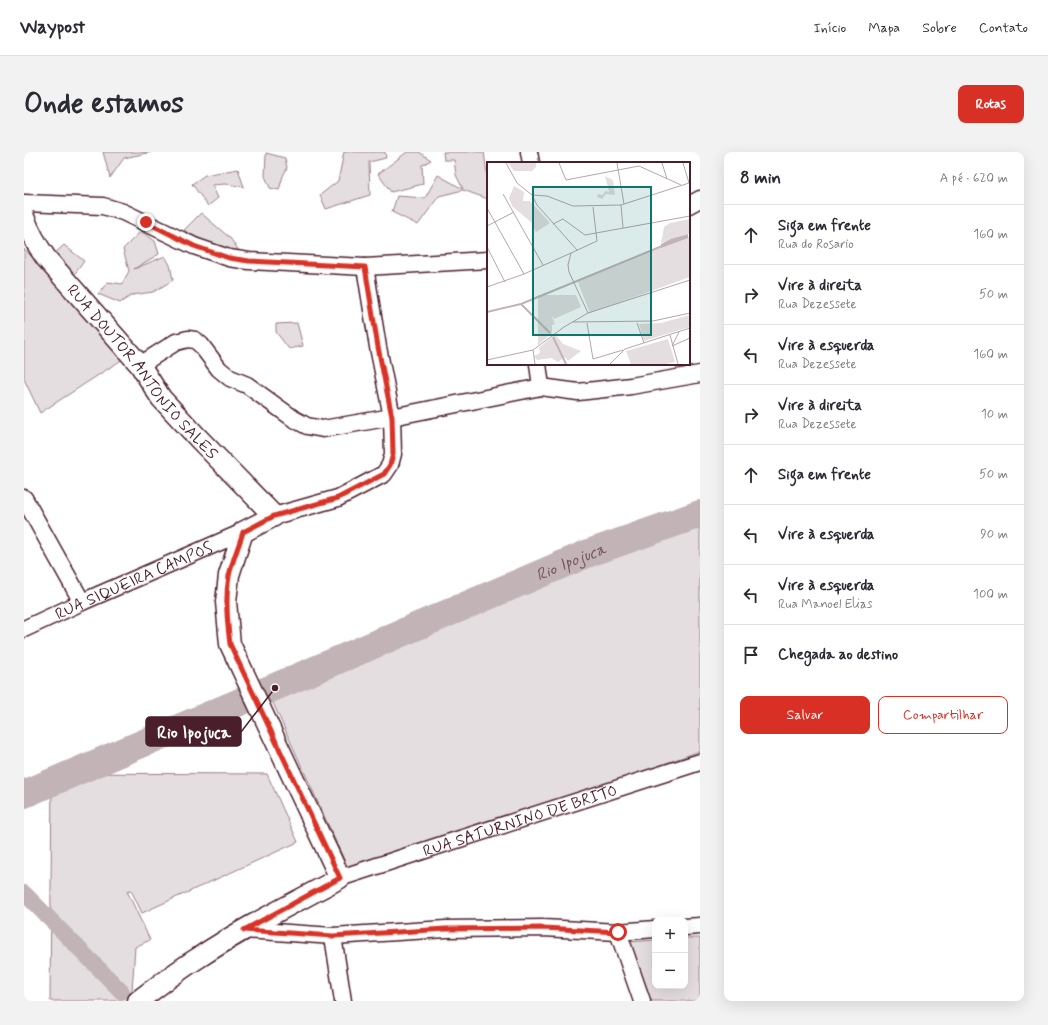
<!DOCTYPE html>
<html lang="pt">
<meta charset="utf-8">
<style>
:root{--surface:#fff;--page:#f2f2f3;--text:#2b2b33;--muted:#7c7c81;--line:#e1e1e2;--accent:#d93025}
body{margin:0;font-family:Mynerve,sans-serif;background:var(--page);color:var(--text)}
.controls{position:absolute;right:12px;bottom:12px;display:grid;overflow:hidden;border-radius:8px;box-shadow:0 4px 16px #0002}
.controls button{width:36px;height:36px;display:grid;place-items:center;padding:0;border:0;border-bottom:1px solid var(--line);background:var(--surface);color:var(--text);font:20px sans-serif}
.stop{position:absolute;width:12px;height:12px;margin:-9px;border:3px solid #d93025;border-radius:50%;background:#fff}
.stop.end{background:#d93025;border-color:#fff;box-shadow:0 1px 4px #0008}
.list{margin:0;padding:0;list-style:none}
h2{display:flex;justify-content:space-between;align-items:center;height:52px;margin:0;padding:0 16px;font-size:17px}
h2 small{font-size:13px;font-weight:400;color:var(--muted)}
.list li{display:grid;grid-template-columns:26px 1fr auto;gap:12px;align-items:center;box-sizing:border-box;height:60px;padding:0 16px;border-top:1px solid var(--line)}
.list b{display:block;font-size:15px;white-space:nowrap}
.list p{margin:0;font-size:13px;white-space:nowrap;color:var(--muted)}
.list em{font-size:13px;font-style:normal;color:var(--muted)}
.actions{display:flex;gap:8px;padding:12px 16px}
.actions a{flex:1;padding:9px 0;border:1px solid var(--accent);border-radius:8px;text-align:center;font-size:14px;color:var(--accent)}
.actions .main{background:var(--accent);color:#fff}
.icon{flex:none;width:22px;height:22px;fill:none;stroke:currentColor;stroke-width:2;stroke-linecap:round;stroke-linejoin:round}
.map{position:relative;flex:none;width:676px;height:849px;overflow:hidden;border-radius:8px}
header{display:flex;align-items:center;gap:24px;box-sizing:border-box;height:56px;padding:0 20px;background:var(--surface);border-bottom:1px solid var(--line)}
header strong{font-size:19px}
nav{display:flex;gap:22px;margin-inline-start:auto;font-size:14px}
.intro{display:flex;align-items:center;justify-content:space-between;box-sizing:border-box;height:96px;padding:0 24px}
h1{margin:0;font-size:28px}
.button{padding:10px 18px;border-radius:8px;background:var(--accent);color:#fff;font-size:14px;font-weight:700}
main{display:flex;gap:24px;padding:0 24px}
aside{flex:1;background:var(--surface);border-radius:8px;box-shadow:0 4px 16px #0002}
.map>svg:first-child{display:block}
</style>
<header>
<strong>Waypost</strong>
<nav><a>Início</a><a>Mapa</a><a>Sobre</a><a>Contato</a></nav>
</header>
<div class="intro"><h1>Onde estamos</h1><a class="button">Rotas</a></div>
<main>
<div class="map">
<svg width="676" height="849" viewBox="0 0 676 849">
<rect width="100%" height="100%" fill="#fff"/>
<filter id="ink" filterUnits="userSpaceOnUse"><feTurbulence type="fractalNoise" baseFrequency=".025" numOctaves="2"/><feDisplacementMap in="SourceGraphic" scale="8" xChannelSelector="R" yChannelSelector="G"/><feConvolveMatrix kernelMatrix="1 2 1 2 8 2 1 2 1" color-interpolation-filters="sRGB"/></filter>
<g filter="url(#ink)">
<g fill="#e5dee0" stroke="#987e86">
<polygon points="79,0 128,0 100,6 86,26"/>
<polygon points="320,0 361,0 362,6 345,10 346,43 302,57 296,43 314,29"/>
<polygon points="383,0 395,0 407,8 398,13 399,32 367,40 354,22"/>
<polygon points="419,0 460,0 464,29 464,47 439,38 415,44 394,73 368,60 373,44 401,46 414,23 439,37 432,23 430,8 420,8"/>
<polygon points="242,1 261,6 263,16 259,24 255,38 246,36 241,24"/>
<polygon points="214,17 220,35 202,32 188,33 194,46 184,54 168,32 181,23"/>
<polygon points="177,61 206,86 218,103 187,93 160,78"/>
<polygon points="117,79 131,89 135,102 110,117 141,104 146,113 149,128 129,140 108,143 96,151 74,142 84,130 98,132 105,119 99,97"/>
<polygon points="40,93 60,109 50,123 29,103"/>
<polygon points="0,97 29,126 99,207 16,261 0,227"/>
<polygon points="273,171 279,194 265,197 252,180 252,172"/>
<polygon points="676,371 676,599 327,723 249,551 251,536 423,462"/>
<polygon points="28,621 243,622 274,690 118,761 107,738 103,739 126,788 111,795 108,840 96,849 26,849"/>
<polygon points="661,786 676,786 676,849 625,849 605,790 631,788 631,834 661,834"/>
</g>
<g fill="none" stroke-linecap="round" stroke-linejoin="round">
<polyline stroke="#c1b3b6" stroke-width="16" points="0,741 98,840"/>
<path stroke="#c1b3b6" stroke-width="28" id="s1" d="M 0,642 L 565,401 L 676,362"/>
<g stroke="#4a1f2b" stroke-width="19">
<g id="minor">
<polyline points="505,0 507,11"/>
<polyline points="0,51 79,54 99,60 170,94 205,106 225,109 341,115 464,108"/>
<polyline points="665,53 676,47"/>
<polyline points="514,212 517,235"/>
<polyline points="116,213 152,190 164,187 171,188 177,193 195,217 206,226 223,233 270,267 283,274 299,277 368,265 517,235 554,240 607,234 676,222"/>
<polyline points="0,346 58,450"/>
<polyline points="250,364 314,346 360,322 366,313 369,302 368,265 354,195 341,115"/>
<path id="s2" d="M 0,477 L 58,450 L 219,380"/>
<path id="s3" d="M 316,726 L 417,693 L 676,610"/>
<polyline points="661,775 676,774"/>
<polyline points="220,778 309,784 422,777 519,776 594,780 631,777"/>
<polyline points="594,780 618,849"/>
<polyline points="309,784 319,849"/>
</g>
</g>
<g stroke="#4a1f2b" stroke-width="23">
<g id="tertiary">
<path id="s4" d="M 0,65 C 6,81 12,92 22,106 L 116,213 L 137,246 L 174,286 L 250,364 L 219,380 L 205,423 L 202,450 L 206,492 L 316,726 C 268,752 219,776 174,806 C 153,819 134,834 114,849"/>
</g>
</g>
<use href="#minor" stroke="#fff" stroke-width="16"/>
<use href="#tertiary" stroke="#fff" stroke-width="20"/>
</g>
</g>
<g fill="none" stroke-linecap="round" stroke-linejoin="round" filter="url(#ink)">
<path stroke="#d93025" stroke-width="5" d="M 122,70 L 170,94 L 205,106 L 225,109 L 341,115 L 354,195 L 368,265 L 369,302 L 366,313 L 360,322 L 314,346 L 250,364 L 219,380 C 215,394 208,409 205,424 C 201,447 203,469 206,492 L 316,726 L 220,778 L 309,784 L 422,777 L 519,776 L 594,780"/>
</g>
<g text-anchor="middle" stroke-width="3" stroke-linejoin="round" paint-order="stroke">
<g font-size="16" fill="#4a1f2b" stroke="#fff">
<text dy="6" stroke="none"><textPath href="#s4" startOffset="196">RUA DOUTOR ANTONIO SALES</textPath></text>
<text dy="6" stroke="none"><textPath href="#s2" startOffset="120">RUA SIQUEIRA CAMPOS</textPath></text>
<text dy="6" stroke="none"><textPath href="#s3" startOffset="189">RUA SATURNINO DE BRITO</textPath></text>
</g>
<g font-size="17" font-style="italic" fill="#74535c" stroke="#fff">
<text dy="6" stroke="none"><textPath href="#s1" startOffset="594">Rio Ipojuca</textPath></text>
</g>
</g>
<g transform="translate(463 10)">
<rect width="203" height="203" fill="#fff"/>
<path d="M 21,1 L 49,1 L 49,5 L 45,9 L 27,9 ZM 118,14 L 126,18 L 128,33 L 119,32 L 115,37 L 110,35 L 111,32 L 116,33 L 118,29 L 122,30 ZM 27,24 L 37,30 L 36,39 L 43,39 L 63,61 L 49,70 L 44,60 L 25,44 L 22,36 ZM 203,57 L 203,71 L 174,81 L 177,65 L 183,61 ZM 203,74 L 203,115 L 103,151 L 90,118 ZM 51,133 L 89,133 L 94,145 L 67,157 L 64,153 L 68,162 L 65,163 L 65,171 L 51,183 ZM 203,153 L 203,165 L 157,179 L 152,162 L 174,161 ZM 68,172 L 76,182 L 94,189 L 81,199 L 78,195 L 71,200 L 64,196 L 50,198 L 47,194 L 53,191 L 52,186 ZM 181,177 L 188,200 L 179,202 L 144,202 L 139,189 Z" fill="#e5dee0"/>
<path d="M 201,72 L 201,76 L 174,86 L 174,82 L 184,77 Z" fill="#c1b3b6"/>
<path fill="none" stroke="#c1b3b6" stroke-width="2" d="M 34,142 L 63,171M 0,150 L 34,142 L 180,82M 66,175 L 79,202"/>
<path fill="none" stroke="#b7a5aa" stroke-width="1" d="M 19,1 L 30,21 L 45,33 L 50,43 L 90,88M 72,1 L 79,18 L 152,4 L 194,23M 130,1 L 137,42M 175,1 L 180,17M 196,1 L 203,24M 16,32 L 56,103M 45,33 L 60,34 L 86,44 L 134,43 L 202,21M 134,43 L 136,66M 0,46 L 37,112M 66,62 L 76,57 L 98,73 L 203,54M 0,64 L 27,50M 0,85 L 18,120M 0,125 L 37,112 L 84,91M 101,151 L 203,118M 86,160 L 166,159 L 203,151M 100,161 L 106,197 L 136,188M 150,161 L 157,181M 183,173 L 191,202M 185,184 L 203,176M 185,184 L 192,170M 46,188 L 48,202M 0,198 L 46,188 L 77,165 L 101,151 L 82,110 L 81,103 L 84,91 L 110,79 L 106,45M 123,202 L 138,187 L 203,166"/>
<path fill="#0f766e" fill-opacity="0.15" stroke="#0f766e" stroke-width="2" d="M 46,25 L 164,25 L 164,173 L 46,173 Z"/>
<rect width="203" height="203" fill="none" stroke="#4a1f2b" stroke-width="2"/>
</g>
<path fill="none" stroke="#4a1f2b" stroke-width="1.5" d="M251 536L217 580"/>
<circle fill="#4a1f2b" stroke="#fff" stroke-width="1.5" cx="251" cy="536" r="4"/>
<rect fill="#4a1f2b" stroke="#4a1f2b" stroke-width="1.5" x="122" y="565" width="95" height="29" rx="4"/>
<g font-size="17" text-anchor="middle" font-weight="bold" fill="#fff">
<text x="170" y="586">Rio Ipojuca</text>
</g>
</svg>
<div class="controls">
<button>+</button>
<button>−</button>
</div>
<div class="stop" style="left:594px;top:780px"></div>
<div class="stop end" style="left:122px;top:70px"></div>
</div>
<aside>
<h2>8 min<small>A pé · 620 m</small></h2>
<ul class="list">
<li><svg class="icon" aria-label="ahead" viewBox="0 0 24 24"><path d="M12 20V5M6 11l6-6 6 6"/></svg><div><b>Siga em frente</b><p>Rua do Rosario</p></div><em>160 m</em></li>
<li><svg class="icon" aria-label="right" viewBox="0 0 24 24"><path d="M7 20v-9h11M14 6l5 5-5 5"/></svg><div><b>Vire à direita</b><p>Rua Dezessete</p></div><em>50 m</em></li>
<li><svg class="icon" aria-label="left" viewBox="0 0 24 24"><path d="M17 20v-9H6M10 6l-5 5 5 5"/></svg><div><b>Vire à esquerda</b><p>Rua Dezessete</p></div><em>160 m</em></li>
<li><svg class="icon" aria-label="right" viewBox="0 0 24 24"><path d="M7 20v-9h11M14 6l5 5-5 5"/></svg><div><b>Vire à direita</b><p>Rua Dezessete</p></div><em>10 m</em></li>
<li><svg class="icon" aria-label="ahead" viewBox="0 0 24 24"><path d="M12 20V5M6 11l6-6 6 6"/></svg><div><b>Siga em frente</b></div><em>50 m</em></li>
<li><svg class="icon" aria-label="left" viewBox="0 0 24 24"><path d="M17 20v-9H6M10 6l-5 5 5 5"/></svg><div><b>Vire à esquerda</b></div><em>90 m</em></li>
<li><svg class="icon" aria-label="left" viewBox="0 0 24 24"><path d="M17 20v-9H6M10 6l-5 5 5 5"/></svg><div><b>Vire à esquerda</b><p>Rua Manoel Elias</p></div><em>100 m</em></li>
<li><svg class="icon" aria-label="arrive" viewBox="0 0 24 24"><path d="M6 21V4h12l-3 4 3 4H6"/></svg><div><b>Chegada ao destino</b></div></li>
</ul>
<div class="actions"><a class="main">Salvar</a><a>Compartilhar</a></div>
</aside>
</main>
